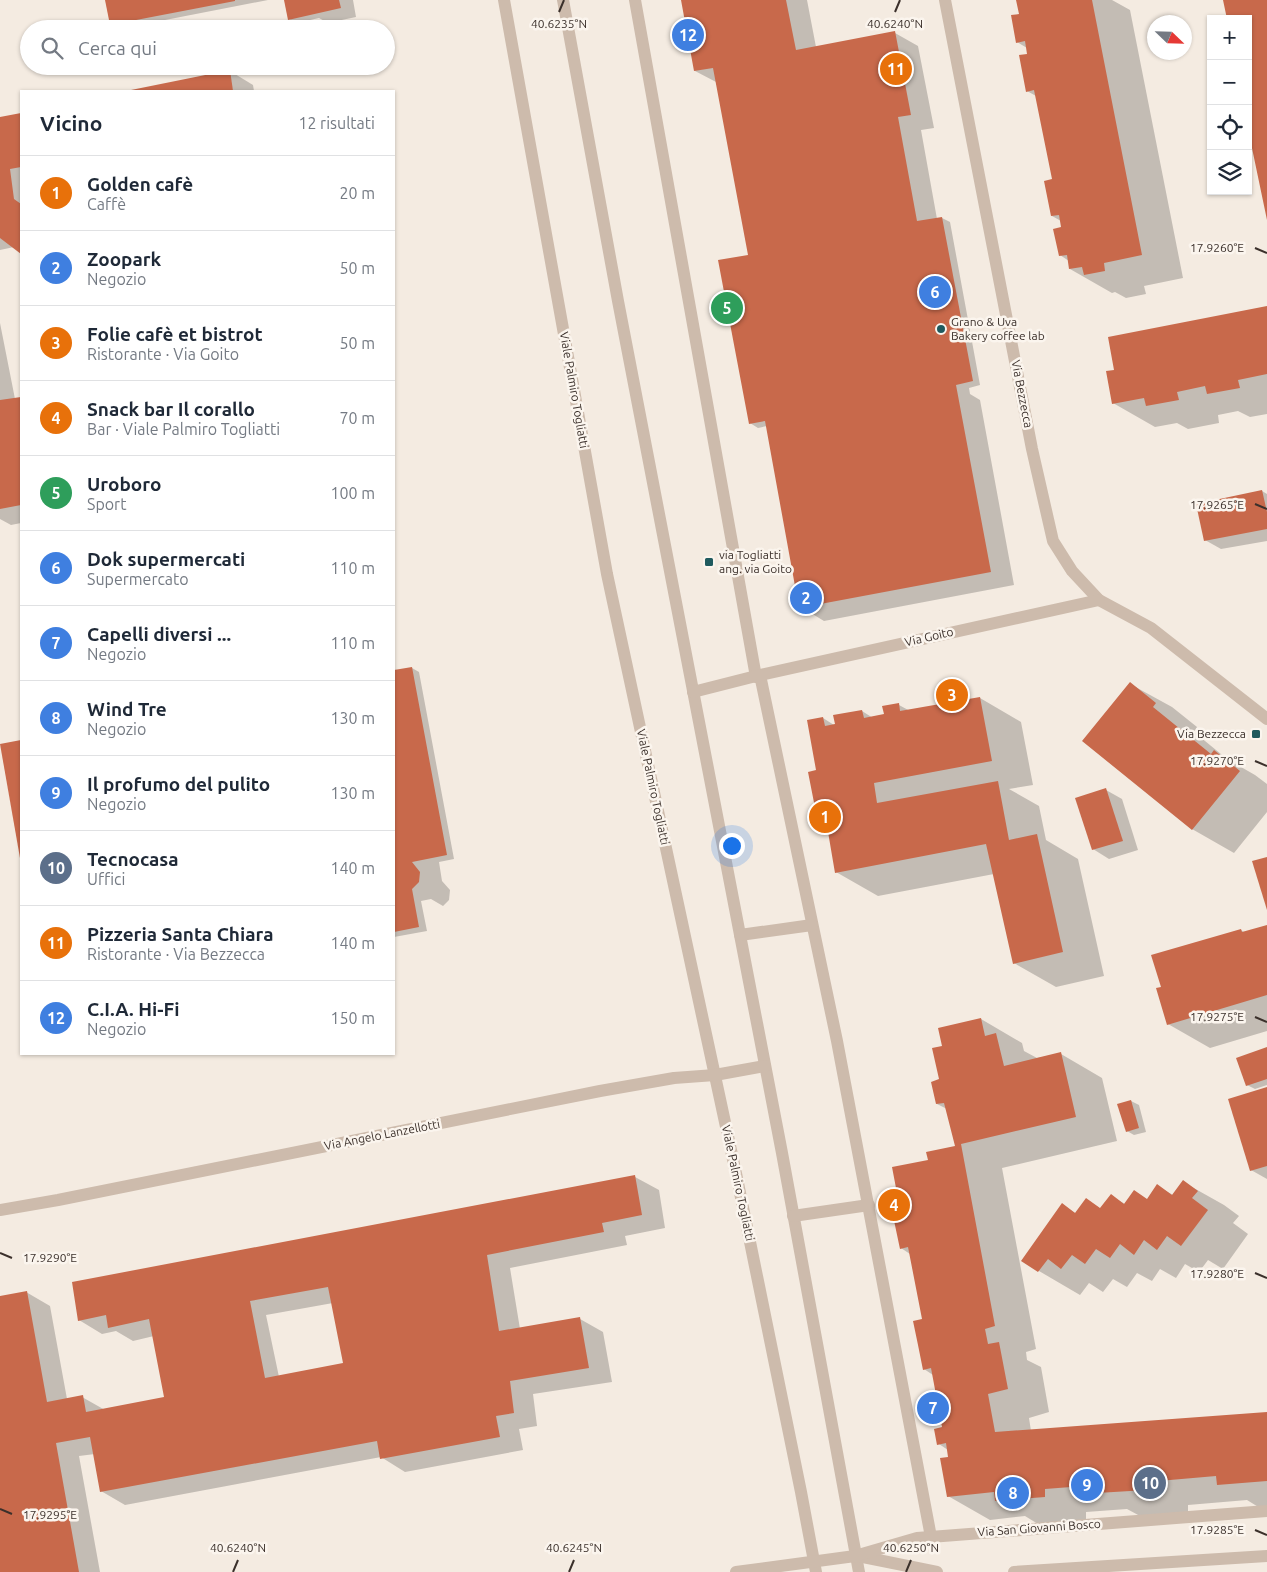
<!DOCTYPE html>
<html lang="it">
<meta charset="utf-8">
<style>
:root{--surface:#fff;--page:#f2f2f3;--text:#1f2937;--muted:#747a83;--line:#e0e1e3;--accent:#d93025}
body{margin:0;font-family:Ubuntu,sans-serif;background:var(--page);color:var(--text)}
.controls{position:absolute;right:15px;top:15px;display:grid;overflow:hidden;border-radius:0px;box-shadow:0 1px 4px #0004}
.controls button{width:45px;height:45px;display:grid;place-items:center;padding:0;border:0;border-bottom:1px solid var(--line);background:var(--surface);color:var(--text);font:25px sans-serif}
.compass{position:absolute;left:1147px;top:15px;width:45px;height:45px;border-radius:50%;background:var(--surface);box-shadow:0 1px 4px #0004;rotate:113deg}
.you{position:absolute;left:731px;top:845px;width:18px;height:18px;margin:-12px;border:4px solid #fff;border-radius:50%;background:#1a73e8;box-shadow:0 0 0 8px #1a73e833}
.badge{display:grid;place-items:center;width:32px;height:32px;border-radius:50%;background:var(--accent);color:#fff;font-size:16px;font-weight:700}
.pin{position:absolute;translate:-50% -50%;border:2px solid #fff;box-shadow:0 1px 5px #0006}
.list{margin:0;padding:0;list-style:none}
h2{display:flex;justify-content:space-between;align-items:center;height:65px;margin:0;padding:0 20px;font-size:21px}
h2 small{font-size:16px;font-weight:400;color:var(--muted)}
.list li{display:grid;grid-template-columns:32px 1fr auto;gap:15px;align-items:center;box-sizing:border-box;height:75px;padding:0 20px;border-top:1px solid var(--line)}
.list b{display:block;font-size:19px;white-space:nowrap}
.list p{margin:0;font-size:16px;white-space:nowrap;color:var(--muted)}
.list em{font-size:16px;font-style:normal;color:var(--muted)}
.icon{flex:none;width:28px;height:28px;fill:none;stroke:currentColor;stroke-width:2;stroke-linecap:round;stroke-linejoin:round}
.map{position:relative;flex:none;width:1267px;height:1572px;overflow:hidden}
.search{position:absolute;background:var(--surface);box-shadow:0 1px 4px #0004;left:20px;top:20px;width:375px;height:55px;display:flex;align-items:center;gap:12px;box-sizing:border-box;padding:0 18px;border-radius:28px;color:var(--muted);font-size:19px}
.panel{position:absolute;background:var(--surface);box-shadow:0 1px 4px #0004;left:20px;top:90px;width:375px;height:965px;border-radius:0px}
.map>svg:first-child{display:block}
</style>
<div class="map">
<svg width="1267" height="1572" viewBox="0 0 1267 1572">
<rect width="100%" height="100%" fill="#f4ebe1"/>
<g fill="#0003" fill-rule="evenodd">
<polygon points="106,0 268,0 119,29 111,24"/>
<polygon points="285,0 353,0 356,17 332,22 341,27 341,29 297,29 328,23 319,18 297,23 289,19"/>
<polygon points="682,0 807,0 816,47 895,33 918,46 934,128 921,130 937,219 942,218 950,222 980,385 969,388 970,394 980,400 1014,585 824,621 801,607 767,426 758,428 750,423 750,257 718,83 695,71"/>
<polygon points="1019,0 1112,0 1130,10 1183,278 1144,286 1146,294 1126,298 1115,292 1112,293 1070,269 1069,261 1060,255 1062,228 1061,221 1052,216 1053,180 1036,96 1027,91 1028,55 1027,48 1017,42 1020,15"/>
<polygon points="306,66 326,66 311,69"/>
<polygon points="230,71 253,85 254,91 133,91"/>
<polygon points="21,114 21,253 14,247 0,250 0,118"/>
<polygon points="1267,307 1267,414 1250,417 1238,411 1218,415 1219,423 1188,429 1177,423 1155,427 1113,403 1116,371"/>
<polygon points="0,323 15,399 21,398 21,523 11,525 0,519"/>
<polygon points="1262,491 1267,494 1267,541 1221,549 1205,540"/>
<polygon points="412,668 419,672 454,859 439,862 442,881 450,890 449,900 443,906 431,899 421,901 427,931 394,937 394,671"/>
<polygon points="1130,684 1172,707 1197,727 1194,732 1227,759 1255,775 1267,784 1267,812 1234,853 1192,829"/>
<polygon points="980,698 1021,722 1033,785 1009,789 1039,806 1046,840 1078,859 1104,976 1056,987 1014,963 994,874 878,896 836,872 829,833 820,827 818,771 823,718 834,725 862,711 873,718 886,715 899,705 910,711"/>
<polygon points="21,741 21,857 1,745"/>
<polygon points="1106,790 1122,799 1138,850 1109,859 1093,849"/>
<polygon points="1267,926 1267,1031 1210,1048 1168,1024 1163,988 1241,930 1245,933"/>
<polygon points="981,1019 1022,1043 1024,1051 1037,1058 1061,1054 1102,1078 1117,1141 1002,1168 1036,1349 1026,1352 1027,1360 1041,1367 1049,1412 1029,1418 1031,1431 1267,1413 1267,1507 1260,1508 1247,1500 1188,1505 1188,1513 1140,1516 1127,1509 1086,1512 1086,1521 1038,1524 1025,1516 990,1520 948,1496 949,1458 948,1450 939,1444 944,1428 933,1375 924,1369 923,1320 910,1254 901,1248 902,1210 956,1147 947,1109 937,1104 944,1046"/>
<polygon points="1267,1049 1267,1085 1255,1089 1247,1085"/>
<polygon points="1267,1089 1267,1179 1251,1170"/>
<polygon points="1131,1101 1139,1105 1146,1132 1134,1135 1127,1131"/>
<path d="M 635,1177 L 659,1190 L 665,1228 L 625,1236 L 627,1245 L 510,1268 L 520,1329 L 580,1319 L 603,1332 L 612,1382 L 533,1394 L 537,1426 L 519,1429 L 523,1450 L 405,1472 L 381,1457 L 125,1505 L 101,1491 L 95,1454 L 79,1456 L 100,1572 L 0,1572 L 0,1297 L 26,1292 L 50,1306 L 67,1399 L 82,1397 L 105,1410 L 165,1398 L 154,1336 L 133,1341 L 116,1331 L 102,1334 L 79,1320 ZM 333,1303 L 344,1364 L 279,1377 L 266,1315 Z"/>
<polygon points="1183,1182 1224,1205 1239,1216 1233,1223 1248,1234 1223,1269 1208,1260 1199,1272 1185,1264 1176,1278 1160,1269 1152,1281 1137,1273 1127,1287 1113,1279 1103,1292 1089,1283 1080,1295 1039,1271 1023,1260 1062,1205 1077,1214 1086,1200 1101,1209 1111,1196 1125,1204 1134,1192 1148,1200 1157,1186 1173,1195"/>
</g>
<g fill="#c8694b" fill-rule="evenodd">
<polygon points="105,0 235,0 235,1 110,25"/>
<polygon points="284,0 339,0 341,8 288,20"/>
<polygon points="681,0 786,0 796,50 895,31 911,115 898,117 917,221 942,217 973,381 956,385 991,572 799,608 765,421 749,424 718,260 748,255 713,68 694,71"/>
<polygon points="1016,0 1092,0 1142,255 1104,263 1105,271 1084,275 1082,267 1069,269 1067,255 1059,256 1053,229 1061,227 1059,215 1051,216 1044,181 1052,179 1034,90 1026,92 1019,55 1027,54 1025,41 1016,43 1011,15 1019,14"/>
<polygon points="1223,0 1267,0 1267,220 1248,129 1248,19 1227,19"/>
<polygon points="333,21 335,29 296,29 296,28"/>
<polygon points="230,70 233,91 131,91 131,90"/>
<polygon points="21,113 21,167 10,169 14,199 21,204 21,254 0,238 0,117"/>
<polygon points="1267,306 1267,374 1238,380 1240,388 1207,394 1205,386 1177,392 1179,400 1146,406 1144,398 1112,404 1106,371 1114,370 1108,337"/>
<polygon points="21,397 21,421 20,421 21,430 21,505 0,509 0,400"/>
<polygon points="1262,490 1267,512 1267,529 1204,541 1196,504"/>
<polygon points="412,667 447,855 412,862 420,872 419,882 412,889 419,927 394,932 394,670"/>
<polygon points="1130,682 1156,703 1153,707 1211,754 1214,750 1240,771 1192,830 1082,741"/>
<polygon points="980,697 992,761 874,783 877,803 998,781 1009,840 1037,834 1063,952 1013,964 986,844 835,873 827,826 819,828 808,772 816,770 807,720 823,717 825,726 835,724 833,715 862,710 864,718 884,714 882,706 899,703 900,711"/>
<polygon points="21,740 21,858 20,858 0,744"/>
<polygon points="1106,788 1123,841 1092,850 1075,798"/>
<polygon points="1267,857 1267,910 1252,861"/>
<polygon points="1267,925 1267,995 1167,1025 1156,988 1161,987 1151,955 1241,929 1242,932"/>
<polygon points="981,1018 985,1036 996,1033 1004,1066 1061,1052 1076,1117 961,1144 995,1326 985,1329 988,1344 999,1342 1008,1389 988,1394 995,1432 1267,1412 1267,1481 1217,1485 1216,1476 1147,1482 1147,1490 1097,1493 1097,1485 1045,1489 1045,1497 995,1501 994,1492 947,1497 940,1458 948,1457 946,1443 937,1445 934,1429 942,1427 931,1368 923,1370 918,1345 913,1321 922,1319 908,1247 900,1249 892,1211 900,1209 892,1167 928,1160 926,1152 955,1146 944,1103 936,1104 931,1082 939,1079 932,1048 942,1046 938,1028"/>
<polygon points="1267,1047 1267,1079 1246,1086 1236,1058"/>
<polygon points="1267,1087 1267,1166 1250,1171 1228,1099"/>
<polygon points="1131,1100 1139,1128 1126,1132 1117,1104"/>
<path d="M 635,1175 L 642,1215 L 602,1223 L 604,1232 L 487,1255 L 499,1331 L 580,1317 L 589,1368 L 510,1381 L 514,1413 L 496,1416 L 500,1437 L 380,1459 L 377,1441 L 100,1492 L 90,1437 L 56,1443 L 79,1572 L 0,1572 L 0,1296 L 27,1291 L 47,1402 L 83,1395 L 86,1412 L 164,1397 L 149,1319 L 108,1328 L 106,1315 L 78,1321 L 72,1282 ZM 328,1287 L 343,1363 L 265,1378 L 250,1301 Z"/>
<polygon points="1183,1180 1198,1191 1192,1198 1208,1210 1181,1246 1167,1236 1157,1250 1144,1240 1134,1255 1120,1244 1110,1258 1096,1249 1085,1264 1072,1255 1061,1269 1048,1259 1038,1272 1021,1261 1062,1203 1075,1213 1086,1198 1100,1208 1111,1194 1124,1204 1134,1190 1147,1199 1157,1184 1172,1195"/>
</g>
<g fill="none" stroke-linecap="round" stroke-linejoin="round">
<g stroke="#cdbbac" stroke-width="12">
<polyline points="504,0 607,574 737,1178 801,1492 816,1572"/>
<polyline points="563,0 618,301 782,1153 859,1572"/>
<polyline points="635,0 756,677"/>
<polyline points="945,0 1032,449 1053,541 1072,571 1099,600 1151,628 1267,719"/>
<polyline points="760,675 837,1041 931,1537"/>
<polyline points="693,692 760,675 1099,600"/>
<polyline points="740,935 812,925"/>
<polyline points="0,1210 58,1200 600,1091 674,1078 715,1075 765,1066"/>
<polyline points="793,1216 869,1205"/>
<polyline points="858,1556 937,1572"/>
<polyline points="736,1572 855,1556 917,1538 1267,1511"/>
<polyline points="1014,1572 1267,1556"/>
</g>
</g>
<path fill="none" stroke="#3b302b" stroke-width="2" d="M 559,12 L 564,0M 895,12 L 900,0M 1255,248 L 1267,253M 1255,504 L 1267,509M 1255,761 L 1267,766M 1255,1017 L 1267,1022M 0,1253 L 12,1258M 1255,1273 L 1267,1278M 0,1509 L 12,1514M 1255,1530 L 1267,1535M 233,1572 L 238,1560M 569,1572 L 574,1560M 906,1572 L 911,1560"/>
<g fill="#1f5a5e" stroke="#fbf5ee" stroke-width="2">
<circle cx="941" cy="329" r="5"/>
<rect x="704" y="557" width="10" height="10" rx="2.5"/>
<rect x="1251" y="729" width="10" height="10" rx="2.5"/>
</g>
<g text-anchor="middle" stroke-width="5" stroke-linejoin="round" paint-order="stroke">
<g font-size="12" fill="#3b302b" stroke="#fbf5ee" text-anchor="start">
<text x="951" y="326">Grano &amp; Uva<tspan x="951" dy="14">Bakery coffee lab</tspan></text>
<text x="719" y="559">via Togliatti<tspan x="719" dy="14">ang. via Goito</tspan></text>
<text x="1246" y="738" text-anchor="end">Via Bezzecca</text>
</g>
<g font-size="12" fill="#3b302b" stroke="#fbf5ee">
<text transform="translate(574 390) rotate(80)" y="4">Viale Palmiro Togliatti</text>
<text transform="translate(1022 394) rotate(79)" y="4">Via Bezzecca</text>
<text transform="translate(929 637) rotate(-13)" y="4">Via Goito</text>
<text transform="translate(653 787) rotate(78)" y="4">Viale Palmiro Togliatti</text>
<text transform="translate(382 1135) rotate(-11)" y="4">Via Angelo Lanzellotti</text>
<text transform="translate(738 1183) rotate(78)" y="4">Viale Palmiro Togliatti</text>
<text transform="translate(1039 1528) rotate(-4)" y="4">Via San Giovanni Bosco</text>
</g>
</g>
<g font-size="12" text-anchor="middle" fill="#3b302b" stroke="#fbf5ee" stroke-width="5" stroke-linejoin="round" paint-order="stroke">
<text x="559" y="28">40.6235°N</text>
<text x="895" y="28">40.6240°N</text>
<text x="1217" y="252">17.9260°E</text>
<text x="1217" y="509">17.9265°E</text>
<text x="1217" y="765">17.9270°E</text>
<text x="1217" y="1021">17.9275°E</text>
<text x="50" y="1262">17.9290°E</text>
<text x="1217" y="1278">17.9280°E</text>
<text x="50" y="1519">17.9295°E</text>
<text x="1217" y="1534">17.9285°E</text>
<text x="238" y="1552">40.6240°N</text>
<text x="574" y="1552">40.6245°N</text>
<text x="911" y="1552">40.6250°N</text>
</g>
</svg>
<div class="controls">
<button>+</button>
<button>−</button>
<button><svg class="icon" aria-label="locate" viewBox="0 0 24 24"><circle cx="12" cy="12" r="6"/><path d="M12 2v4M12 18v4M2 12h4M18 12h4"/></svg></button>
<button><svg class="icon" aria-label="layers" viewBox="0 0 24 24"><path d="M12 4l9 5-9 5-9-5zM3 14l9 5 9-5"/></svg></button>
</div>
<svg class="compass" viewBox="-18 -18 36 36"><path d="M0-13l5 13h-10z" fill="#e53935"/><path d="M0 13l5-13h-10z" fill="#747a83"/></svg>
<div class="you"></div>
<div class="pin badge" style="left:825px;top:817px;background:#e8710a">1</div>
<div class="pin badge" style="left:806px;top:598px;background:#3f7fe0">2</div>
<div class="pin badge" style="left:952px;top:695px;background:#e8710a">3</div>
<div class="pin badge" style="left:894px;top:1205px;background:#e8710a">4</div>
<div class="pin badge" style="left:727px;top:308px;background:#2e9e5b">5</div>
<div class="pin badge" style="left:935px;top:292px;background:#3f7fe0">6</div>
<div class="pin badge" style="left:933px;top:1408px;background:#3f7fe0">7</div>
<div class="pin badge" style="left:1013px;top:1493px;background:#3f7fe0">8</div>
<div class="pin badge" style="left:1087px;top:1485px;background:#3f7fe0">9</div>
<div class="pin badge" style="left:1150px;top:1483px;background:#5c6f8a">10</div>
<div class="pin badge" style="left:896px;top:69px;background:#e8710a">11</div>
<div class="pin badge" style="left:688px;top:35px;background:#3f7fe0">12</div>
<div class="search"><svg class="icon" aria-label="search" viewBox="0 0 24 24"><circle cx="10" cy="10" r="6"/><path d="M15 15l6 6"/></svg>Cerca qui</div>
<section class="panel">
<h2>Vicino<small>12 risultati</small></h2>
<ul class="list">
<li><span class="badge" style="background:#e8710a">1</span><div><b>Golden cafè</b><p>Caffè</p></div><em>20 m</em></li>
<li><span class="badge" style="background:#3f7fe0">2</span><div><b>Zoopark</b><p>Negozio</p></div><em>50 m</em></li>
<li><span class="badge" style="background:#e8710a">3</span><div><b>Folie cafè et bistrot</b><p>Ristorante · Via Goito</p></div><em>50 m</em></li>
<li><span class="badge" style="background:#e8710a">4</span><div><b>Snack bar Il corallo</b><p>Bar · Viale Palmiro Togliatti</p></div><em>70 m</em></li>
<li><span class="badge" style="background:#2e9e5b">5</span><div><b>Uroboro</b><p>Sport</p></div><em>100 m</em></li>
<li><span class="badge" style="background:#3f7fe0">6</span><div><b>Dok supermercati</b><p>Supermercato</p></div><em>110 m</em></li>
<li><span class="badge" style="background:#3f7fe0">7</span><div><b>Capelli diversi ...</b><p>Negozio</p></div><em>110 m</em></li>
<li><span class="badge" style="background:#3f7fe0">8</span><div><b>Wind Tre</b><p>Negozio</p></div><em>130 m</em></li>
<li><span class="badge" style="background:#3f7fe0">9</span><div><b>Il profumo del pulito</b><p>Negozio</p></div><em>130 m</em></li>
<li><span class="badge" style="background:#5c6f8a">10</span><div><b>Tecnocasa</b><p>Uffici</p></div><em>140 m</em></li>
<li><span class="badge" style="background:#e8710a">11</span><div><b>Pizzeria Santa Chiara</b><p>Ristorante · Via Bezzecca</p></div><em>140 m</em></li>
<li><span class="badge" style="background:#3f7fe0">12</span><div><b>C.I.A. Hi-Fi</b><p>Negozio</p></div><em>150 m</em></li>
</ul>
</section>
</div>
